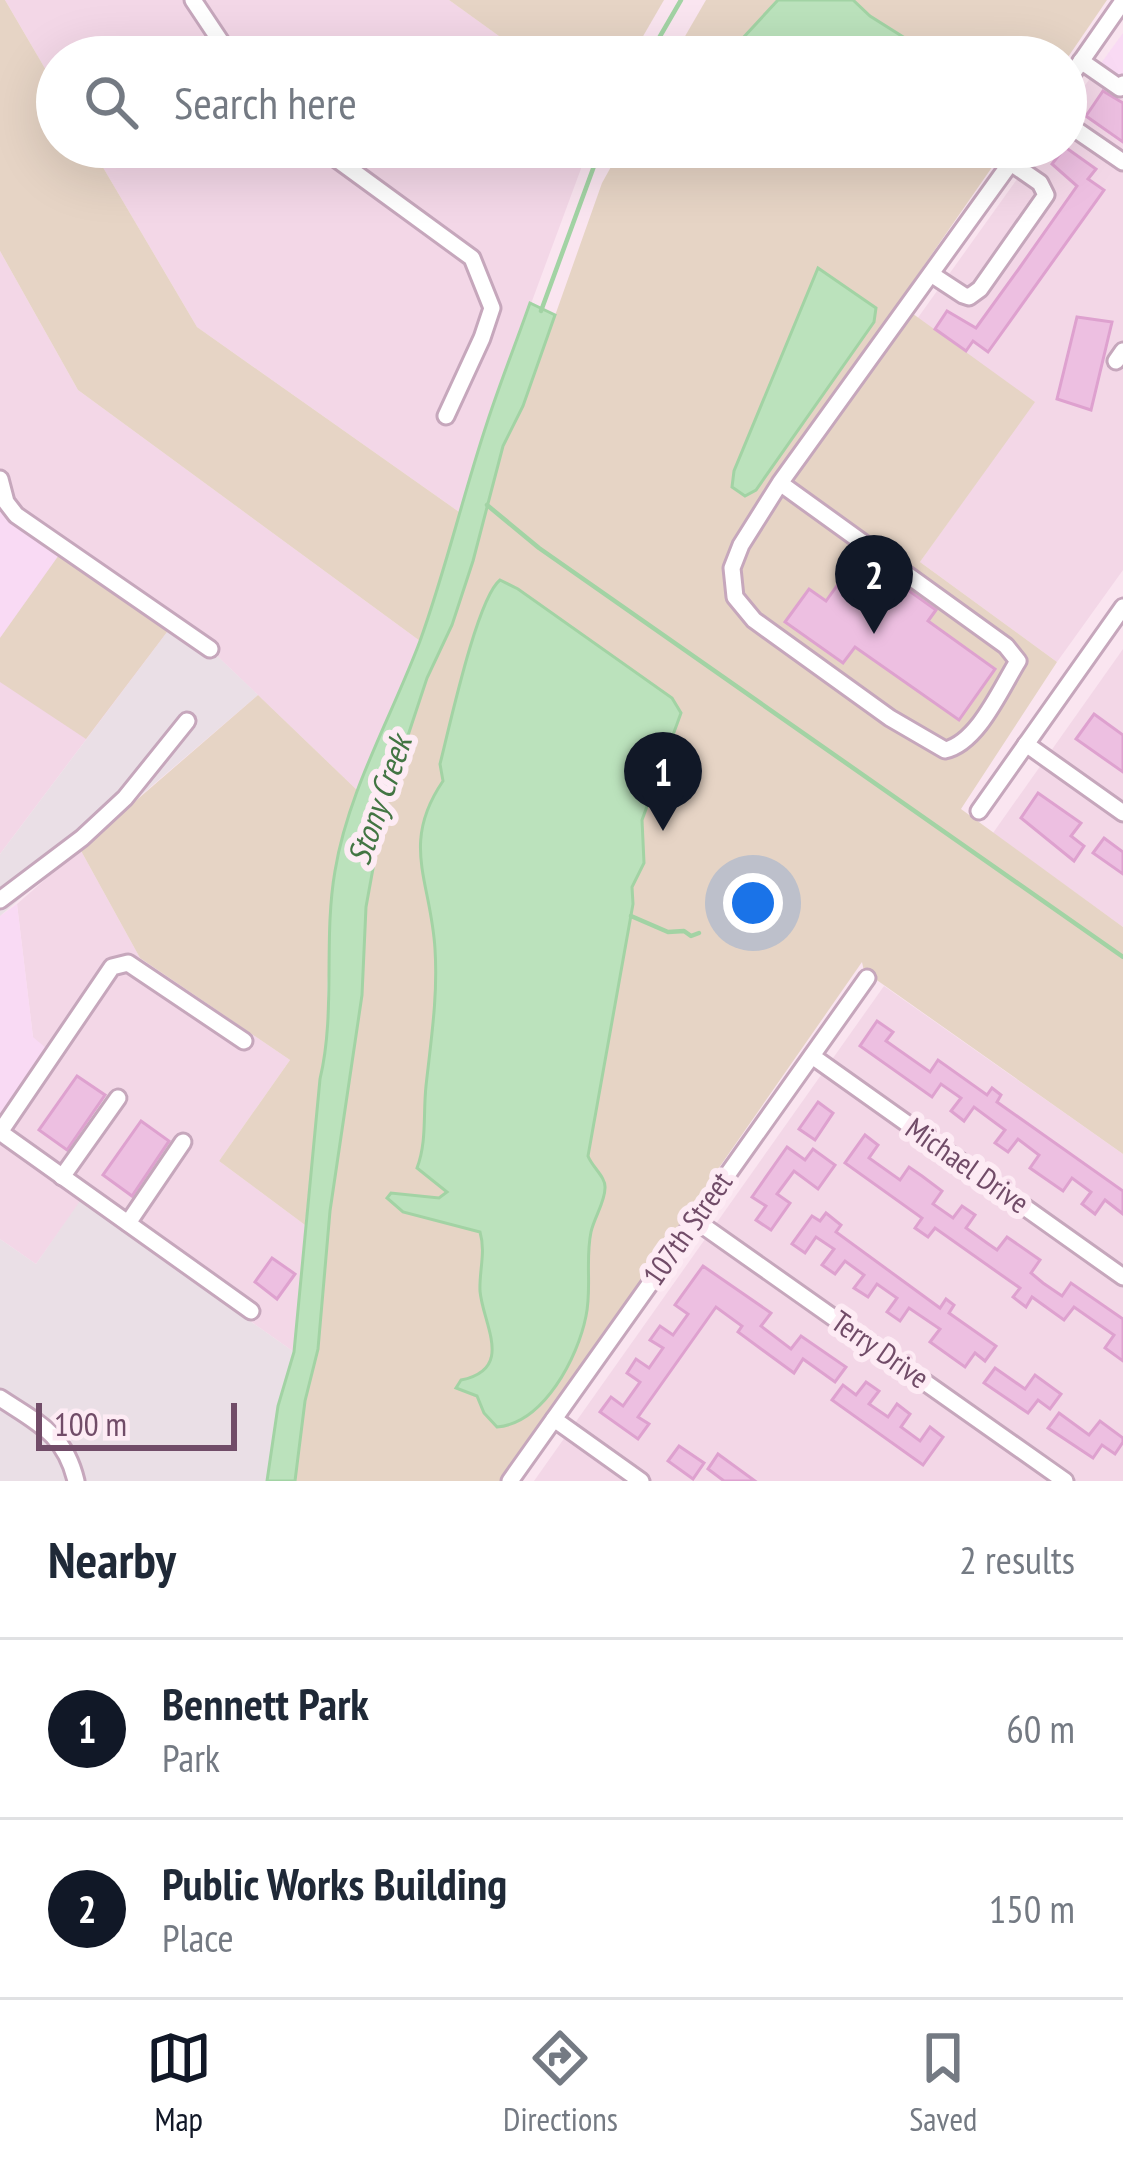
<!DOCTYPE html>
<style>
:root{--surface:#fff;--page:#f6f6f7;--text:#1f2937;--muted:#747a83;--line:#e0e1e3;--accent:#111827}
body{margin:0;font-family:"PT Sans Narrow",sans-serif;background:var(--page);color:var(--text)}
.scale{position:absolute;left:36px;bottom:30px;width:201px;box-sizing:border-box;padding-left:12px;border:6px solid #714c68;border-top:0;font-size:33px;line-height:42px;white-space:nowrap;color:#714c68;-webkit-text-stroke:9px #fdebf4;paint-order:stroke}
.you{position:absolute;left:753px;top:903px;width:42px;height:42px;margin:-30px;border:9px solid #fff;border-radius:50%;background:#1a73e8;box-shadow:0 0 0 18px #1a73e833}
.badge{display:grid;place-items:center;width:78px;height:78px;border-radius:50%;background:var(--accent);color:#fff;font-size:39px;font-weight:700}
.pin{position:absolute;translate:-50% -99px;filter:drop-shadow(0 3px 6px #0008)}
.pin::after{content:'';position:absolute;top:63px;width:42px;height:36px;background:inherit;clip-path:polygon(0 0,100% 0,50% 100%)}
.list{margin:0;padding:0;list-style:none}
h2{display:flex;justify-content:space-between;align-items:center;height:156px;margin:0;padding:0 48px;font-size:51px}
h2 small{font-size:39px;font-weight:400;color:var(--muted)}
.list li{display:grid;grid-template-columns:78px 1fr auto;gap:36px;align-items:center;box-sizing:border-box;height:180px;padding:0 48px;border-top:3px solid var(--line)}
.list b{display:block;font-size:45px;white-space:nowrap}
.list p{margin:0;font-size:39px;white-space:nowrap;color:var(--muted)}
.list em{font-size:39px;font-style:normal;color:var(--muted)}
.icon{flex:none;width:66px;height:66px;fill:none;stroke:currentColor;stroke-width:2;stroke-linecap:round;stroke-linejoin:round}
.map{position:relative;flex:none;width:1123px;height:1481px;overflow:hidden}
.search{position:absolute;background:var(--surface);box-shadow:0 12px 48px #0002;left:36px;right:36px;top:36px;height:132px;display:flex;align-items:center;gap:30px;box-sizing:border-box;padding:0 42px;border-radius:66px;color:var(--muted);font-size:45px}
.sheet{height:516px;background:var(--surface)}
nav{display:flex;justify-content:space-around;align-items:center;box-sizing:border-box;height:168px;border-top:3px solid var(--line);background:var(--surface);font-size:33px;color:var(--muted)}
nav a{display:grid;justify-items:center;gap:6px}
nav .on{color:var(--accent)}
.map>svg:first-child{display:block}
</style>
<div class="map">
<svg width="1123" height="1481" viewBox="0 0 1123 1481">
<rect width="100%" height="100%" fill="#fae5f0"/>
<g fill="#f3d7e7">
<polygon points="5,0 449,0 528,57 57,57 57,89"/>
<polygon points="1091,77 1123,99 1123,570 1057,662 920,562 1034,402 917,319 1040,147 1066,147 1066,112"/>
<polygon points="91,147 589,147 488,420 462,514 197,327"/>
<polygon points="0,251 78,390 420,641 359,792 210,649 173,624 0,854 0,638 63,548 16,515 0,479"/>
<polygon points="1123,649 1123,927 993,833"/>
<polygon points="80,849 140,958 290,1060 219,1161 305,1225 294,1352 81,1201 36,1264 0,1239 0,1132 33,1037 17,904"/>
<polygon points="884,986 1123,1154 1123,1481 534,1481"/>
</g>
<g fill="#f9daf4">
<polygon points="1123,33 1123,99 1091,77"/>
<polygon points="0,498 64,548 0,638"/>
<polygon points="17,904 33,1037 53,1054 0,1132 0,916"/>
</g>
<g fill="#eadfe6">
<polygon points="173,624 210,649 258,695 0,916 0,854"/>
<polygon points="80,1201 294,1352 278,1406 267,1481 0,1481 0,1239 36,1264"/>
</g>
<g fill="#e6d4c5">
<polygon points="0,0 5,0 57,89 57,147 91,147 197,327 462,514 420,641 78,390 0,251"/>
<polygon points="449,0 664,0 631,57 528,57"/>
<polygon points="706,0 1107,0 1066,60 673,57"/>
<polygon points="622,147 1006,147 898,303 1035,402 920,562 1057,662 961,809 1123,927 1123,1154 864,971 862,962 501,1481 295,1481 305,1401 318,1349 330,1211 362,995 366,907 384,808 427,677 452,625 473,560 503,446 523,406 602,183"/>
<polygon points="64,548 173,624 86,739 0,682 0,638"/>
<polygon points="258,695 359,792 335,870 327,990 328,1044 320,1079 305,1225 219,1161 290,1060 140,958 80,849"/>
</g>
<g fill="#bbe2bc" stroke="#a2d3a4" stroke-width="3">
<polygon points="778,0 853,0 870,16 935,57 746,57 742,39"/>
<polygon points="818,268 876,308 874,322 756,490 745,496 732,487 734,471"/>
<path d="M 530,303 L 555,315 L 523,406 L 503,446 L 473,561 L 452,625 L 427,678 L 384,808 L 366,907 L 362,995 L 330,1211 L 318,1349 L 305,1401 L 295,1481 L 267,1481 L 278,1406 L 294,1352 L 320,1079 C 336,1012 323,940 335,871 C 348,791 392,716 420,641 C 446,569 463,495 487,423 C 500,383 516,343 530,303 Z"/>
<path d="M 500,580 L 518,589 L 672,698 L 681,713 L 642,820 L 644,863 L 632,887 L 633,904 L 588,1156 C 592,1167 606,1177 605,1188 C 605,1202 594,1218 591,1232 C 585,1260 592,1289 586,1316 C 578,1357 544,1423 497,1427 L 484,1413 L 477,1396 L 456,1388 L 461,1380 C 515,1369 483,1325 480,1291 C 479,1271 486,1252 480,1232 L 403,1212 L 387,1198 L 391,1193 L 439,1198 L 447,1192 L 417,1168 C 427,1142 423,1114 426,1086 C 431,1040 438,996 435,949 C 431,881 400,844 443,781 L 440,764 C 449,729 477,598 500,580 Z"/>
</g>
<g fill="none" stroke-linecap="round" stroke-linejoin="round">
<g stroke="#a2d3a4" stroke-width="4.5">
<polyline points="648,57 681,0"/>
<polyline points="541,311 601,147"/>
<polyline points="487,505 539,548 1123,957"/>
<polyline points="631,916 668,932 684,931 691,936 699,933"/>
</g>
</g>
<g fill="#edbfe1" stroke="#dea1cf" stroke-width="3">
<polygon points="1103,91 1123,103 1123,142 1086,116"/>
<polygon points="1065,147 1096,169 1088,179 1104,190 988,352 973,341 966,351 935,329 947,311 976,328 1018,270 1077,186 1052,164"/>
<polygon points="1077,317 1112,322 1091,410 1057,399"/>
<polygon points="859,555 936,610 928,621 995,669 959,720 855,647 843,663 785,622 809,589 826,601"/>
<polygon points="1094,714 1123,735 1123,772 1076,739"/>
<polygon points="1038,793 1081,823 1071,836 1084,846 1074,861 1021,818"/>
<polygon points="1104,838 1123,852 1123,874 1093,853"/>
<polygon points="877,1021 893,1032 886,1041 930,1072 938,1060 987,1095 992,1088 1001,1095 997,1102 1123,1191 1123,1214 1105,1200 1095,1214 1082,1204 1091,1192 1072,1178 1063,1191 1030,1168 1039,1155 1018,1139 1008,1152 995,1143 1005,1130 974,1107 964,1121 951,1111 961,1098 941,1084 932,1097 860,1046"/>
<polygon points="77,1076 105,1095 67,1150 39,1130"/>
<polygon points="818,1102 833,1113 815,1140 799,1129"/>
<polygon points="141,1121 169,1141 132,1196 103,1175"/>
<polygon points="865,1135 878,1145 869,1158 900,1180 909,1167 922,1176 942,1191 933,1204 953,1218 962,1206 975,1215 966,1228 987,1243 997,1250 1007,1237 1040,1260 1031,1273 1043,1283 1062,1296 1071,1283 1123,1319 1123,1361 1105,1348 1114,1335 1074,1307 1064,1320 1032,1297 1026,1307 1013,1297 1020,1288 1000,1274 935,1228 928,1237 915,1228 922,1218 845,1163"/>
<polygon points="787,1147 805,1160 813,1149 835,1165 818,1189 794,1171 777,1194 790,1203 771,1230 756,1220 766,1206 752,1197"/>
<polygon points="826,1213 841,1225 836,1232 940,1308 946,1299 954,1305 949,1313 996,1346 985,1361 975,1353 965,1367 930,1342 940,1329 909,1308 900,1321 887,1312 897,1298 877,1284 868,1297 854,1288 864,1275 845,1261 835,1274 822,1265 834,1249 816,1237 805,1253 792,1244 812,1216 820,1221"/>
<polygon points="272,1258 295,1274 277,1299 255,1282"/>
<polygon points="703,1266 771,1313 761,1326 791,1349 801,1336 846,1367 835,1382 803,1359 794,1373 738,1332 742,1326 716,1307 638,1417 649,1424 638,1439 600,1412 611,1397 623,1406 640,1382 627,1373 636,1359 649,1368 663,1348 650,1340 660,1326 673,1335 688,1314 675,1305"/>
<polygon points="995,1368 1025,1389 1035,1375 1061,1394 1050,1409 1038,1400 1028,1413 984,1383"/>
<polygon points="866,1382 879,1391 869,1404 888,1417 897,1404 910,1414 901,1427 920,1441 930,1427 943,1437 923,1465 832,1400 843,1385 856,1395"/>
<polygon points="1059,1413 1089,1435 1100,1421 1123,1438 1123,1442 1115,1454 1102,1445 1093,1458 1048,1428"/>
<polygon points="679,1446 704,1463 693,1479 668,1461"/>
<polygon points="718,1454 755,1481 724,1481 708,1469"/>
</g>
<g fill="none" stroke-linecap="round" stroke-linejoin="round">
<g stroke="#c6a7bc" stroke-width="21">
<g id="minor">
<polyline points="193,0 231,57"/>
<polyline points="1081,61 1120,88 1123,84"/>
<polyline points="1066,83 1123,1"/>
<polyline points="1066,123 1123,162"/>
<polyline points="320,147 472,258 492,308 482,338 446,416"/>
<polyline points="931,274 963,295 969,297 980,289 1046,195 1040,183 1011,163"/>
<polyline points="1116,361 1123,351"/>
<polyline points="0,479 6,502 16,515 210,649"/>
<path d="M 780,483 L 1006,646 L 1018,661 C 1001,688 978,743 945,750 L 890,718 L 754,620 L 735,597 L 732,568 L 741,545 L 780,483 L 1022,147"/>
<polyline points="1026,744 1123,813"/>
<polyline points="979,811 1123,607"/>
<polyline points="0,900 82,838 125,798 187,721"/>
<polyline points="812,1056 1123,1277"/>
<polyline points="0,1132 112,967 128,963 244,1041"/>
<polyline points="0,1132 251,1311"/>
<polyline points="62,1177 118,1098"/>
<polyline points="695,1220 1065,1481"/>
<polyline points="128,1223 183,1142"/>
<path d="M 0,1398 C 38,1423 65,1434 76,1481"/>
<polyline points="554,1419 641,1481"/>
<polyline points="510,1481 867,978"/>
</g>
</g>
<use href="#minor" stroke="#fff" stroke-width="15"/>
</g>
<g text-anchor="middle" stroke-width="12" stroke-linejoin="round" paint-order="stroke">
<g font-size="30" fill="#714c68" stroke="#fdebf4">
<text transform="translate(967 1166) rotate(35)" y="10">Michael Drive</text>
<text transform="translate(688 1229) rotate(-55)" y="10">107th Street</text>
<text transform="translate(880 1350) rotate(35)" y="10">Terry Drive</text>
</g>
<g font-size="33" font-style="italic" fill="#427543" stroke="#fdebf4">
<text transform="translate(379 800) rotate(-71)" y="12">Stony Creek</text>
</g>
</g>
</svg>
<div class="scale">100 m</div>
<div class="you"></div>
<div class="pin badge" style="left:663px;top:831px">1</div>
<div class="pin badge" style="left:874px;top:634px">2</div>
<div class="search"><svg class="icon" aria-label="search" viewBox="0 0 24 24"><circle cx="10" cy="10" r="6"/><path d="M15 15l6 6"/></svg>Search here</div>
</div>
<section class="sheet">
<h2>Nearby<small>2 results</small></h2>
<ul class="list">
<li><span class="badge">1</span><div><b>Bennett Park</b><p>Park</p></div><em>60 m</em></li>
<li><span class="badge">2</span><div><b>Public Works Building</b><p>Place</p></div><em>150 m</em></li>
</ul>
</section>
<nav>
<a class="on"><svg class="icon" aria-label="map" viewBox="0 0 24 24"><path d="M3 6l6-2 6 2 6-2v14l-6 2-6-2-6 2zM9 4v14M15 6v14"/></svg>Map</a>
<a><svg class="icon" aria-label="directions" viewBox="0 0 24 24"><path d="M12 3l9 9-9 9-9-9zM9 14v-3h6M13 9l2 2-2 2"/></svg>Directions</a>
<a><svg class="icon" aria-label="saved" viewBox="0 0 24 24"><path d="M7 4h10v16l-5-4-5 4z"/></svg>Saved</a>
</nav>
